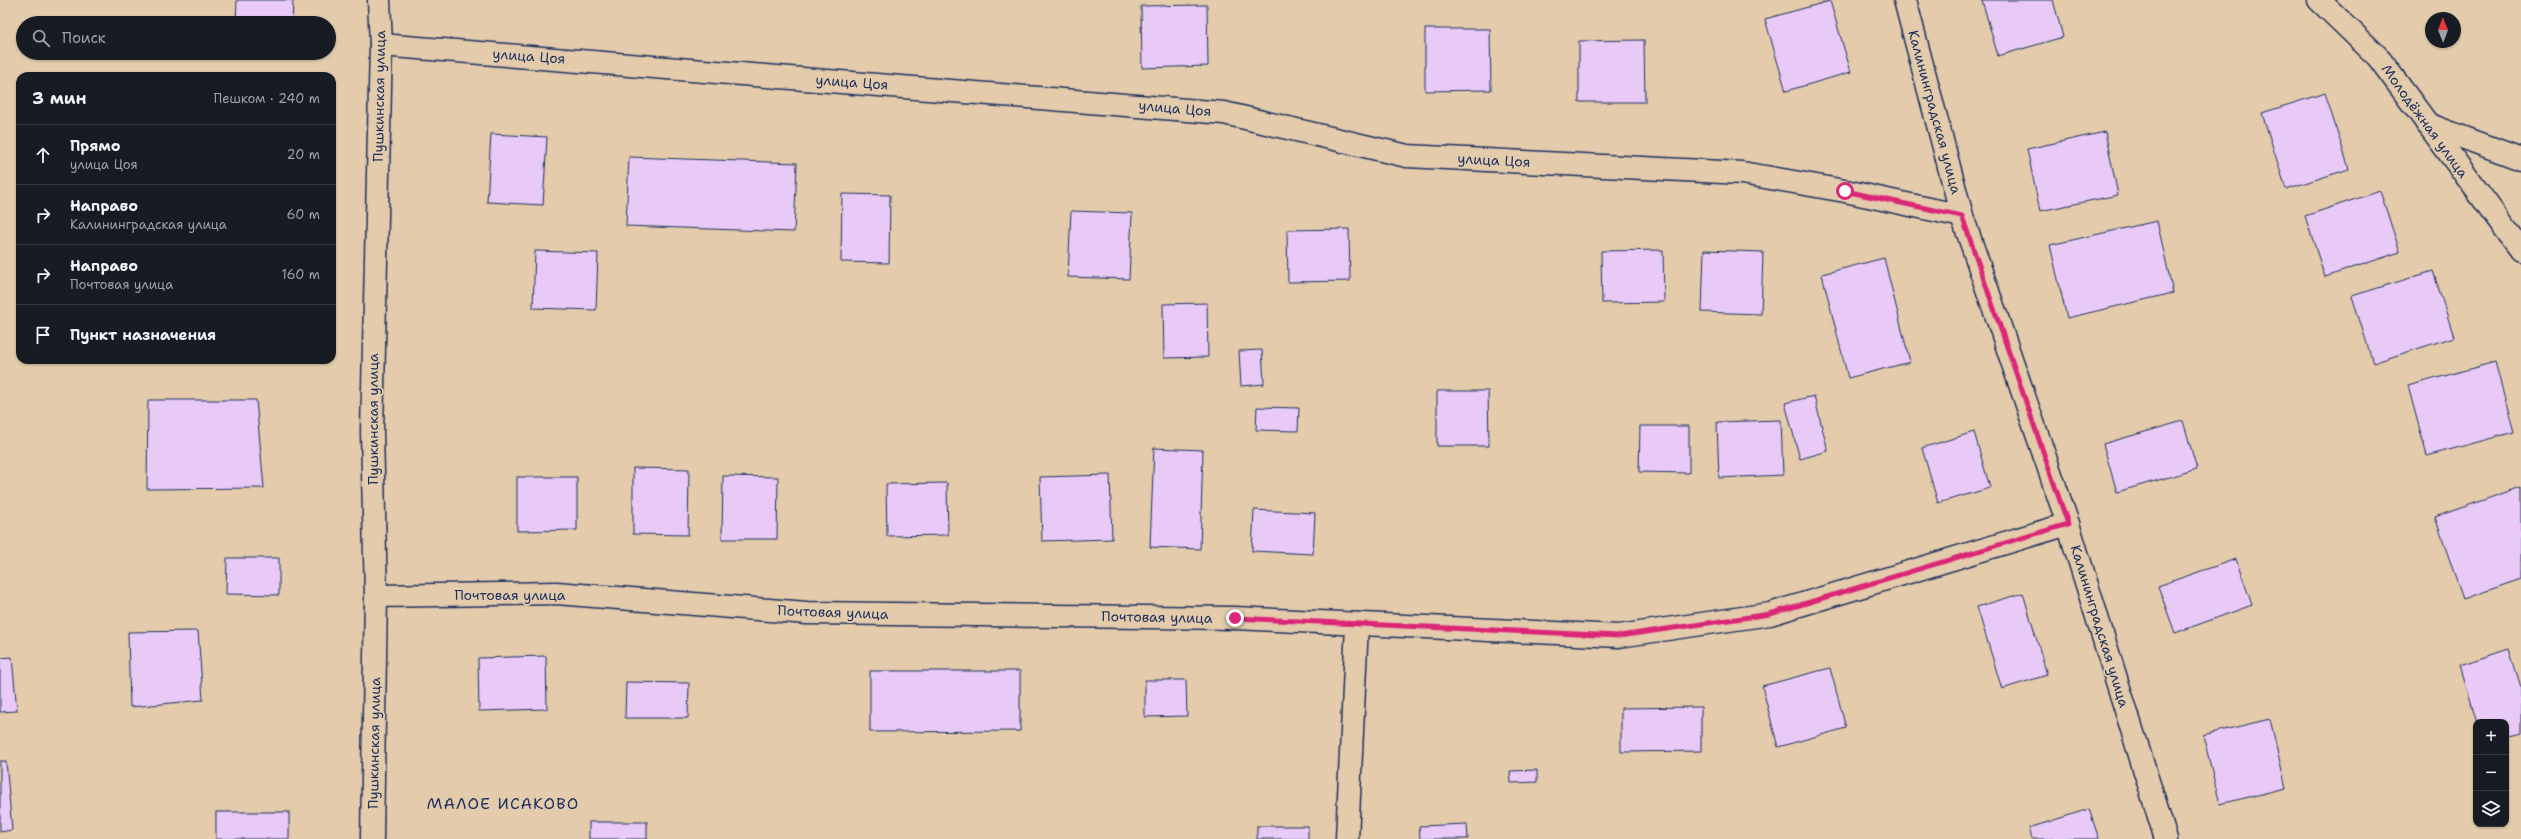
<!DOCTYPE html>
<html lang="ru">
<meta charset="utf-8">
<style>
:root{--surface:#171b24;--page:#20242c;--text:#f1f3f6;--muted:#9ea1a6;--line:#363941}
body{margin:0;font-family:"Shantell Sans",sans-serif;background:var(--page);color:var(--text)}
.controls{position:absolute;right:12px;bottom:12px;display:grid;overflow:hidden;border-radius:8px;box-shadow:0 1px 3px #0004}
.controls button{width:36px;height:36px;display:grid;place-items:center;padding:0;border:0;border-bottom:1px solid var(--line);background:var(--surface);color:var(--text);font:20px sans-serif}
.compass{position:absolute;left:2425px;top:12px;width:36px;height:36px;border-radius:50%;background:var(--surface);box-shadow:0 1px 3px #0004;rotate:359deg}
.stop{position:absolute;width:12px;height:12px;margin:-9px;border:3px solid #db2777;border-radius:50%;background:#fff}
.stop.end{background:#db2777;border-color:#fff;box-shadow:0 1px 4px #0008}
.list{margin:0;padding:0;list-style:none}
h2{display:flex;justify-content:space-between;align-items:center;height:52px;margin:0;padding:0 16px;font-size:17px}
h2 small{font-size:13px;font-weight:400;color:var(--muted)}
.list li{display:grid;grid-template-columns:26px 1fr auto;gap:12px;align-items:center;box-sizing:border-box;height:60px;padding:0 16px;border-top:1px solid var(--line)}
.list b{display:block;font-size:15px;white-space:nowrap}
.list p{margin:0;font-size:13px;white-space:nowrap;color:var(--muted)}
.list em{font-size:13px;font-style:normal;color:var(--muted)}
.icon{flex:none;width:22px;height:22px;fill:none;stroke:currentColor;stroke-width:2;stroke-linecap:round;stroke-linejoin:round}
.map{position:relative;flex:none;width:2521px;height:839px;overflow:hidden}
.search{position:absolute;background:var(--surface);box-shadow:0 1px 3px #0004;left:16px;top:16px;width:320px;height:44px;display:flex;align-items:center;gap:10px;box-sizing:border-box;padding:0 14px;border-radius:22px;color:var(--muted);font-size:15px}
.panel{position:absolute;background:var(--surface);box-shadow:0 1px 3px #0004;left:16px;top:72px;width:320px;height:292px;border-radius:12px}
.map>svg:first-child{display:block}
</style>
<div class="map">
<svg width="2521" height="839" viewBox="0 0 2521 839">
<rect width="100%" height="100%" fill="#e3cbab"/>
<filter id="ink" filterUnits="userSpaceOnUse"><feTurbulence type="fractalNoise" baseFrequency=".025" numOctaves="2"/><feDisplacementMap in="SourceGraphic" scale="8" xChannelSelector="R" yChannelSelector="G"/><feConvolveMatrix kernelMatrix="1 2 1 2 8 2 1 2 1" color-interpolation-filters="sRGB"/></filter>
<g filter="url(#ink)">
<g fill="#e9caf7" stroke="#1b2f5e">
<polygon points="237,0 293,0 292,23 236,23"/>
<polygon points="1982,0 2053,0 2063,37 1998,56"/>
<polygon points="1830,1 1851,72 1786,91 1765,19"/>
<polygon points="1207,5 1208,66 1142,68 1141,6"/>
<polygon points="1425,29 1490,29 1491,90 1425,91"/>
<polygon points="1644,40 1645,102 1579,102 1579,41"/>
<polygon points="2325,93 2349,169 2286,189 2262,113"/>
<polygon points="2105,132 2118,195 2040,211 2027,149"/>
<polygon points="491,134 547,137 543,205 487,202"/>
<polygon points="629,157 797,163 794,232 626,226"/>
<polygon points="2380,191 2400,252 2325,277 2305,216"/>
<polygon points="842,194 890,195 889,263 841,262"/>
<polygon points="1071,211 1132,213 1129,279 1068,277"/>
<polygon points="2157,221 2173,293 2067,318 2050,245"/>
<polygon points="1349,229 1350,281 1288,282 1287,230"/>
<polygon points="1663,250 1664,302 1602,303 1601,251"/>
<polygon points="1704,250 1763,252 1761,314 1702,312"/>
<polygon points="535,251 598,253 596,310 533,308"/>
<polygon points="1884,258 1910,362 1848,378 1822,274"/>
<polygon points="2433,271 2454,337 2373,363 2352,296"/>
<polygon points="1207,303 1208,357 1164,358 1163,304"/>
<polygon points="1262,350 1264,384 1241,386 1239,351"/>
<polygon points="2495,362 2514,432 2427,456 2408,386"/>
<polygon points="1437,391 1488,391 1489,446 1437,446"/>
<polygon points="1814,396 1828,451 1800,459 1785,403"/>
<polygon points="148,400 256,400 264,488 147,489"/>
<polygon points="1257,407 1299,408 1298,431 1256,430"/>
<polygon points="1781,420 1783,475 1719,478 1717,422"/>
<polygon points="2183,421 2197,469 2117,492 2103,444"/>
<polygon points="1640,426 1689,426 1689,473 1639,472"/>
<polygon points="1974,432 1990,488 1938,503 1922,448"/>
<polygon points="1154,448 1203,450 1200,549 1150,547"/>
<polygon points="633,468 689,469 688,535 633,534"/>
<polygon points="1110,475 1112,539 1042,541 1040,477"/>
<polygon points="723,476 778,477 777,539 722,539"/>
<polygon points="517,477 577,477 577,530 517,531"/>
<polygon points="947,483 948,535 887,536 886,484"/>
<polygon points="2521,487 2521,579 2463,599 2435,517"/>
<polygon points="1254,510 1315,513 1313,554 1252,551"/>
<polygon points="227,558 279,558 279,595 226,594"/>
<polygon points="2236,559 2252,605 2175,633 2158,586"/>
<polygon points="2023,593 2047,675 2002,689 1977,607"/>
<polygon points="198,631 203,700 130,707 128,632"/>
<polygon points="2509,649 2521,687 2521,732 2506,736 2506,722 2477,722 2460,665"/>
<polygon points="546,656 547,709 479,711 478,658"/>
<polygon points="12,657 17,711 0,712 0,658"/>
<polygon points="1830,668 1846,728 1778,747 1762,686"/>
<polygon points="870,671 1020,671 1020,731 870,732"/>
<polygon points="1145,680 1186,680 1187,716 1145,717"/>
<polygon points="626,682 689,683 688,718 625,718"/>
<polygon points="1701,707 1701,751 1621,752 1621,708"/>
<polygon points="2270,719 2286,788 2220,804 2203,735"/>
<polygon points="0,761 6,761 12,830 0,832"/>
<polygon points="1537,770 1537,782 1511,783 1510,771"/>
<polygon points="2089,809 2099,839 2032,839 2029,828"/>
<rect x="216" y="812" width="73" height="27"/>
<rect x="589" y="822" width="58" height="17"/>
<polygon points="1467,824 1468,839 1420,839 1419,826"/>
<rect x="1257" y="826" width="51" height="13"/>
</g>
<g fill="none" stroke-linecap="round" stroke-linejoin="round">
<g stroke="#1b2f5e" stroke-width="25">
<g id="minor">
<polyline points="1905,0 1962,216 2068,524 2166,839"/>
<polyline points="2319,0 2378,57 2521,250"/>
<polyline points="381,45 1224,113 1407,156 1742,173 1845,191 1962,216"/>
<polyline points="2427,124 2521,159"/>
<polyline points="376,596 556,593 807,613 1235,618 1619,636 1770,614 2068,524"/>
<polyline points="372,839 376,596 372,432 381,45 379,0"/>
<polyline points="1347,839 1357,624"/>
</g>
</g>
<use href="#minor" stroke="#e3cbab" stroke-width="22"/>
</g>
</g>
<g fill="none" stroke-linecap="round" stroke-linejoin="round" filter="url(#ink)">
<polyline stroke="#db2777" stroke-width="5" points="1235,618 1619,636 1770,614 2068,524 1962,216 1845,191"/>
</g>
<g text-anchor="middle" stroke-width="3.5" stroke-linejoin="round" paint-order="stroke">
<g font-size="14" fill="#1b2f5e" stroke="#e3cbab">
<text transform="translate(529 56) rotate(4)" y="5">улица Цоя</text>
<text transform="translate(852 82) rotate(4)" y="5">улица Цоя</text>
<text transform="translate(379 96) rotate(-89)" y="5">Пушкинская улица</text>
<text transform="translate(1175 108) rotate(5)" y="5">улица Цоя</text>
<text transform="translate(1935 112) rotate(75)" y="5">Калининградская улица</text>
<text transform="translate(2425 121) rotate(54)" y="5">Молодёжная улица</text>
<text transform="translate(1494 160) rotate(3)" y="5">улица Цоя</text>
<text transform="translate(373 419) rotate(-90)" y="5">Пушкинская улица</text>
<text x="510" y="600">Почтовая улица</text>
<text transform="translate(833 612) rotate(2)" y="5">Почтовая улица</text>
<text transform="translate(1157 617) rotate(1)" y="5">Почтовая улица</text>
<text transform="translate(2100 626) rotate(73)" y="5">Калининградская улица</text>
<text transform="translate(374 743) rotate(-89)" y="5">Пушкинская улица</text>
</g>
<g font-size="16" letter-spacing="1" fill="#1b2f5e" stroke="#e3cbab">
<text x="503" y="809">МАЛОЕ ИСАКОВО</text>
</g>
</g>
</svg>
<div class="controls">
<button>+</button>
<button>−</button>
<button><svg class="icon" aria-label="layers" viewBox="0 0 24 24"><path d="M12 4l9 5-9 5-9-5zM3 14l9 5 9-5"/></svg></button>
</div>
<svg class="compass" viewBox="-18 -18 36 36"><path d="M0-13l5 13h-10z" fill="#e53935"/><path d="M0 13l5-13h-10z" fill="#9ea1a6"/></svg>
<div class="stop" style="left:1845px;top:191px"></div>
<div class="stop end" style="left:1235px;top:618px"></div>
<div class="search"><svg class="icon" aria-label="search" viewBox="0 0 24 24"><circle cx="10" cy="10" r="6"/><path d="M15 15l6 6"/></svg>Поиск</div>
<section class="panel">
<h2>3 мин<small>Пешком · 240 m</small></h2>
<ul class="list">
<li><svg class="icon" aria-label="ahead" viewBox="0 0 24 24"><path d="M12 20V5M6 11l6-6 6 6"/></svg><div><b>Прямо</b><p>улица Цоя</p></div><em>20 m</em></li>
<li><svg class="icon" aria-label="right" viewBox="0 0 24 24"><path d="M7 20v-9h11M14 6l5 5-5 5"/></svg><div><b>Направо</b><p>Калининградская улица</p></div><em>60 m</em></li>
<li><svg class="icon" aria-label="right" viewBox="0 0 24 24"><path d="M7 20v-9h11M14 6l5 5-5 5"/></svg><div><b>Направо</b><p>Почтовая улица</p></div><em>160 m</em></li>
<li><svg class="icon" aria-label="arrive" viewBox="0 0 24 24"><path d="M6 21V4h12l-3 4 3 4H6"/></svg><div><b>Пункт назначения</b></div></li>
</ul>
</section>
</div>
